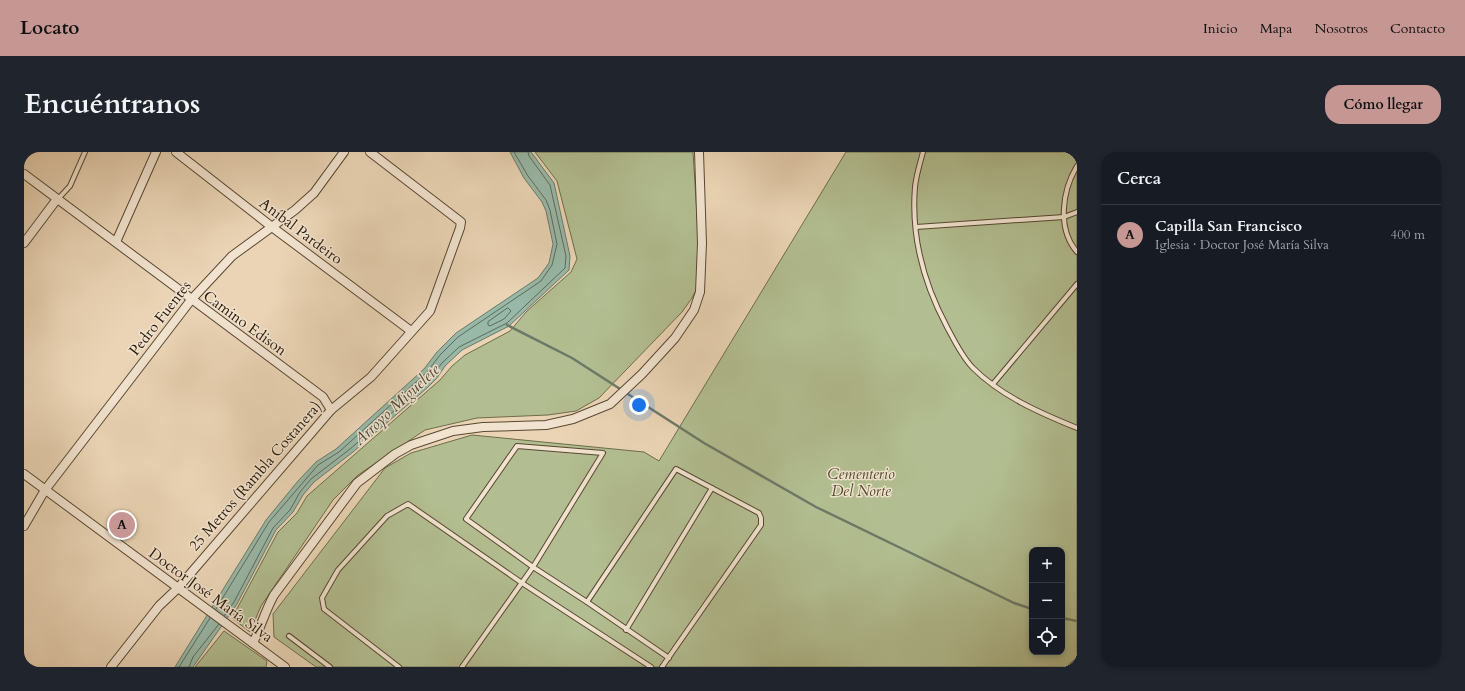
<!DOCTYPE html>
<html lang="es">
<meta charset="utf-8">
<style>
:root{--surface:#171b24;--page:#20242c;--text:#f1f3f6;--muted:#9ea1a6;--line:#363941;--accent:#c59692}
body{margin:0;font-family:Cardo,serif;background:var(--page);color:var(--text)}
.controls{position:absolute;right:12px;bottom:12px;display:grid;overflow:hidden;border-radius:8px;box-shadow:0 2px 6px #0003}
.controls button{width:36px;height:36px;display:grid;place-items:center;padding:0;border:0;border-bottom:1px solid var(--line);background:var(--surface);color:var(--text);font:20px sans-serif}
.you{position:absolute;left:615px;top:253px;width:14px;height:14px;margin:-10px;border:3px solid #fff;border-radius:50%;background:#1a73e8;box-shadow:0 0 0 6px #1a73e833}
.badge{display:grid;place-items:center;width:26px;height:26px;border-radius:50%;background:var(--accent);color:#111;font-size:13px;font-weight:700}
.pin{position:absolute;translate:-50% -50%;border:2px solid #fff;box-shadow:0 1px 4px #0006}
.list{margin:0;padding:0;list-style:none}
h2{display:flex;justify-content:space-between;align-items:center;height:52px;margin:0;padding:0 16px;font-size:17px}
h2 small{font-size:13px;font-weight:400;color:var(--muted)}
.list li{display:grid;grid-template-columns:26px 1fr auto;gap:12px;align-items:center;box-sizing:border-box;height:60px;padding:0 16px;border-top:1px solid var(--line)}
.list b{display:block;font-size:15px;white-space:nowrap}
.list p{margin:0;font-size:13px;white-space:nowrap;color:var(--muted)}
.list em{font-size:13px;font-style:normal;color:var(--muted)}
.icon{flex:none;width:22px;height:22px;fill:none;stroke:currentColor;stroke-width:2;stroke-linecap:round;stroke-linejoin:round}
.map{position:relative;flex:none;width:1053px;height:515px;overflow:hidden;border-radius:16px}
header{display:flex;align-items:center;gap:24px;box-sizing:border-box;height:56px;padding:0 20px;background:var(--accent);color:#111}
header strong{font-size:19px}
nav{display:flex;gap:22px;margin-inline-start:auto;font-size:14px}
.intro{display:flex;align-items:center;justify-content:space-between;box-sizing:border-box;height:96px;padding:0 24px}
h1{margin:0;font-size:28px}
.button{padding:10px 18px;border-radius:16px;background:var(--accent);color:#111;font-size:14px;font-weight:700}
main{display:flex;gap:24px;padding:0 24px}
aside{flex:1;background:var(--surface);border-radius:16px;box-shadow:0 2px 6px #0003}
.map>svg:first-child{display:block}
</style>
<header>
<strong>Locato</strong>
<nav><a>Inicio</a><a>Mapa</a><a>Nosotros</a><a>Contacto</a></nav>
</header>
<div class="intro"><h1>Encuéntranos</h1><a class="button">Cómo llegar</a></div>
<main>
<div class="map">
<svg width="1053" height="515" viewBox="0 0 1053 515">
<rect width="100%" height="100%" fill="#ead4b5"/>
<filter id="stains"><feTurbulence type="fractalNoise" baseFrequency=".005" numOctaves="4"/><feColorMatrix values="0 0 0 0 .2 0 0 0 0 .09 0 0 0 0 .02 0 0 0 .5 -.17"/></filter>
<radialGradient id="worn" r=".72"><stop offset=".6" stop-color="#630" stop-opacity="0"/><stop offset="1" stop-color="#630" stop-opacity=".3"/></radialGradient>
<g fill="#b2be91" stroke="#6e6c4c" fill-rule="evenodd">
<polygon points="511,0 669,0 677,128 668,146 658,160 575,246 552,259 524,263 453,266 401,278 334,323 309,348 237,454 226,480 208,466 254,380 273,361 283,344 416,228 428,214 441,203 486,179 502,160 547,120 553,107 533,29"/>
<path d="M 822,0 L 1053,0 L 1053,515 L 292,515 L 250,485 L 249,462 L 361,316 L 387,301 L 448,283 L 620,300 L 635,309 ZM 1008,398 L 1038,398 L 1038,500 L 1008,500 Z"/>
<polygon points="200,479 243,509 242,515 171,515"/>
</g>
<polygon fill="#98b9a9" stroke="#6c7968" points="486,0 507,0 530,31 546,104 545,118 485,174 438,198 421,214 413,226 403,236 329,300 290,330 279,343 269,360 252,378 213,452 169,515 151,515 242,368 274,329 292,310 312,297 400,217 413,200 432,181 514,126 525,111 529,92 522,59 518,50 500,26"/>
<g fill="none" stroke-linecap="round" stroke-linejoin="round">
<g stroke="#606958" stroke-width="1">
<polygon points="484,156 487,159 480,167 466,174 464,173 464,170"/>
<polyline points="192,457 245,370 294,313 315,300 403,220 416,203 434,185 517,129 528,113 533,92 526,58 522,48 504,24 490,0"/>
<polyline points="200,464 210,450 249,376 266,358 276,340 287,327 326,297 400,233 418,211 435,195 483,171 541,116 542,104 526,33 505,4 504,0"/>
<polyline points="155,515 186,466"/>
<polyline points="165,515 169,505 195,472"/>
</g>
<g stroke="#6c7968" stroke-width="2.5">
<polyline points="483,173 548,206 680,291 792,355 990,451 1008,457"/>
<polyline points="1038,466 1053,469"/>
</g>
<g stroke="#594832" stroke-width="6">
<g id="lane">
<path d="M 899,0 C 896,11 892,24 891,35 C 887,84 900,132 923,175 C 930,188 938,205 949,216 C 977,244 1016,261 1053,276"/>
<polyline points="1050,0 1053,2"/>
<path d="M 1053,14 C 1038,39 1033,77 1053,100"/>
<polyline points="34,47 46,34 61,0"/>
<polyline points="892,75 1040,65 1053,60"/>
<polyline points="969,232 1053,132"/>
<polyline points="563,450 652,317 735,361 737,366 737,373 638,515"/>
<polyline points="602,478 688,336"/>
<polyline points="265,484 306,515"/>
<polyline points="375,515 300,457 298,446 314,418 363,364 384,352 498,431 627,515"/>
<polyline points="438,515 509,415 579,301 493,294 442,367 509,415 563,450 645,506"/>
<polyline points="1046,515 1053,509"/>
</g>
</g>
<g stroke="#594832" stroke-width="10">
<g id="street">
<polyline points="152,0 248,75 387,179"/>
<polyline points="0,22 299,245 307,258"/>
<polyline points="92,90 132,0"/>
<polyline points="0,91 33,47"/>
<polyline points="0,322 261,515"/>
<polyline points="0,374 21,338 167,148 208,104 271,58 290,41 320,0"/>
<path d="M 229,491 C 237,475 241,459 250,443 L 333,331 L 371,302 L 387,293 L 429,279 L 459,275 L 522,273 L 549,267 L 586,252 L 618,222 L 651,186 L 670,158 L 676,140 L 678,91 L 675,0"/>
<polyline points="87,515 135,454 154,436 307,258 347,225 406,159 436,76 437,70 346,0"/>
</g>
</g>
<use href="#lane" stroke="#f1e3cf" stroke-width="4"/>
<use href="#street" stroke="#f1e3cf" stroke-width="8"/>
</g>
<g text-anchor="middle" stroke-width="3" stroke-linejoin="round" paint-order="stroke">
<g font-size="15" fill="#291906" stroke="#f1e3cf">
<text transform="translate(277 79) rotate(37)" y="5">Aníbal Pardeiro</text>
<text transform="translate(136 166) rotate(-52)" y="5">Pedro Fuentes</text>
<text transform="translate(221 171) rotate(36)" y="5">Camino Edison</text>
<text transform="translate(231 324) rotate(-49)" y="5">25 Metros (Rambla Costanera)</text>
<text transform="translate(187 443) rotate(36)" y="5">Doctor José María Silva</text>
</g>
<g font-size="15" font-style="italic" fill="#524b30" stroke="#f1e3cf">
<text x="837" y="327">Cementerio<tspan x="837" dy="17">Del Norte</tspan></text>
</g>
<g font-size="16" font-style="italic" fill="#4a4937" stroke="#f1e3cf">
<text transform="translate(372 252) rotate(-43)" y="6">Arroyo Miguelete</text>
</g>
</g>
<rect width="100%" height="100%" filter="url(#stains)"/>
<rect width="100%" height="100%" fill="url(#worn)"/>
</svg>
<div class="controls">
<button>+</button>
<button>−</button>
<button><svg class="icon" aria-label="locate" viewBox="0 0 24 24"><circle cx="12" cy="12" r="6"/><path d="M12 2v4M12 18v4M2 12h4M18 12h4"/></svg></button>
</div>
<div class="you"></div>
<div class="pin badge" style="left:98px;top:373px">A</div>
</div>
<aside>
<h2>Cerca<small></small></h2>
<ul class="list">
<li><span class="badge">A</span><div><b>Capilla San Francisco</b><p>Iglesia · Doctor José María Silva</p></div><em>400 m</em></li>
</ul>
</aside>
</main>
